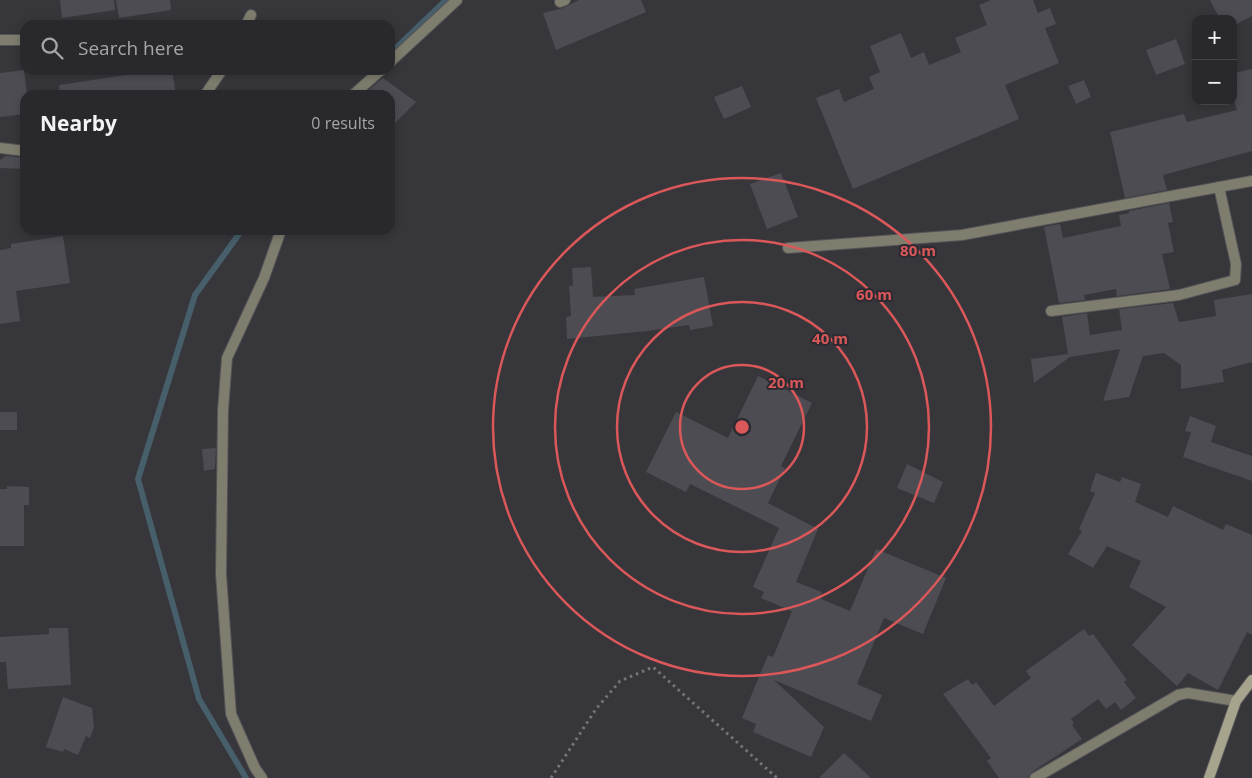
<!DOCTYPE html>
<meta charset="utf-8">
<style>
:root{--surface:#29282c;--page:#313034;--text:#f1f3f6;--muted:#a5a6a9;--line:#454448}
body{margin:0;font-family:"Open Sans",sans-serif;background:var(--page);color:var(--text)}
.controls{position:absolute;right:15px;top:15px;display:grid;overflow:hidden;border-radius:10px;box-shadow:0 2px 8px #0003}
.controls button{width:45px;height:45px;display:grid;place-items:center;padding:0;border:0;border-bottom:1px solid var(--line);background:var(--surface);color:var(--text);font:25px sans-serif}
.list{margin:0;padding:0;list-style:none}
h2{display:flex;justify-content:space-between;align-items:center;height:65px;margin:0;padding:0 20px;font-size:21px}
h2 small{font-size:16px;font-weight:400;color:var(--muted)}
.icon{flex:none;width:28px;height:28px;fill:none;stroke:currentColor;stroke-width:2;stroke-linecap:round;stroke-linejoin:round}
.map{position:relative;flex:none;width:1252px;height:778px;overflow:hidden}
.search{position:absolute;background:var(--surface);box-shadow:0 2px 8px #0003;left:20px;top:20px;width:375px;height:55px;display:flex;align-items:center;gap:12px;box-sizing:border-box;padding:0 18px;border-radius:15px;color:var(--muted);font-size:19px}
.panel{position:absolute;background:var(--surface);box-shadow:0 2px 8px #0003;left:20px;top:90px;width:375px;height:145px;border-radius:15px}
.map>svg:first-child{display:block}
</style>
<div class="map">
<svg width="1252" height="778" viewBox="0 0 1252 778">
<rect width="100%" height="100%" fill="#37363b"/>
<g fill="none" stroke-linecap="round" stroke-linejoin="round">
<g stroke="#465f6a" stroke-width="6">
<polyline points="390,54 446,0"/>
<polyline points="242,230 195,295 138,479 199,699 246,778"/>
</g>
</g>
<g fill="#4d4c52">
<polygon points="60,0 114,0 115,10 62,18"/>
<polygon points="116,0 170,0 171,10 119,18"/>
<polygon points="579,0 641,0 646,12 556,50 543,13 563,8"/>
<polygon points="991,0 1033,0 1038,13 1050,8 1056,24 1045,28 1059,63 1005,85 1019,119 853,189 816,98 839,89 844,102 874,89 869,77 880,72 870,46 901,33 911,58 924,52 929,65 961,52 955,38 987,25 979,5"/>
<polygon points="1210,0 1252,0 1252,16 1233,26 1233,19 1220,19"/>
<polygon points="1176,39 1185,64 1156,75 1146,50"/>
<polygon points="1252,69 1252,151 1163,175 1167,190 1125,198 1110,132 1184,114 1187,122 1237,110 1233,97 1233,73"/>
<polygon points="24,70 27,95 25,95 25,114 0,117 0,73"/>
<polygon points="139,70 172,70 176,95 60,95 59,85 139,73"/>
<polygon points="383,78 416,102 390,128 390,95 374,95 370,89"/>
<polygon points="1084,80 1091,97 1076,104 1068,86"/>
<polygon points="742,86 751,107 724,119 714,97"/>
<polygon points="6,156 25,158 25,169 0,168 0,160"/>
<polygon points="781,173 798,217 767,229 750,184"/>
<polygon points="1169,203 1173,222 1168,223 1174,252 1162,254 1170,289 1117,296 1116,289 1084,295 1085,300 1059,303 1044,227 1060,224 1063,238 1121,226 1119,215 1129,213 1129,211"/>
<polygon points="63,236 70,283 16,291 20,321 0,324 0,250 11,248 11,244"/>
<polygon points="591,267 593,297 635,295 634,289 704,277 713,326 690,330 689,325 647,331 567,339 566,317 571,316 569,286 573,286 572,268"/>
<polygon points="1252,294 1252,362 1222,370 1224,382 1181,389 1181,365 1164,353 1143,356 1129,397 1103,401 1120,349 1070,357 1034,383 1031,359 1068,354 1062,317 1087,313 1090,335 1122,330 1119,309 1173,303 1179,322 1216,316 1214,300"/>
<polygon points="758,376 812,403 781,466 785,468 768,503 818,529 796,582 822,592 819,598 850,611 876,549 946,578 923,634 884,618 857,684 882,695 871,721 774,680 824,727 811,757 753,732 756,724 742,718 768,655 773,657 792,611 761,598 764,592 753,587 779,528 690,484 686,492 646,472 676,412 728,438"/>
<rect x="0" y="412" width="17" height="18"/>
<polygon points="1190,416 1216,426 1211,442 1252,456 1252,481 1183,457 1191,432 1185,431"/>
<polygon points="216,448 215,469 204,471 202,449"/>
<polygon points="907,464 943,482 934,503 897,488"/>
<polygon points="1096,473 1120,482 1122,477 1141,484 1135,502 1168,517 1173,506 1223,530 1226,524 1252,535 1252,635 1247,632 1218,690 1188,673 1177,686 1132,645 1166,607 1129,587 1141,561 1107,546 1093,568 1068,554 1082,531 1079,529 1095,493 1090,491"/>
<polygon points="7,486 29,487 29,505 24,505 24,546 0,546 0,489 7,489"/>
<polygon points="49,628 68,628 71,685 8,689 6,662 0,662 0,637 49,634"/>
<polygon points="1084,629 1089,636 1093,634 1127,680 1124,682 1136,698 1121,710 1115,702 1106,709 1098,699 1071,719 1074,723 1072,725 1082,739 1032,772 1028,778 999,778 987,761 991,758 943,694 968,679 972,685 976,682 994,706 1031,678 1026,671"/>
<polygon points="63,697 92,708 94,727 90,738 86,736 78,755 64,749 63,752 46,747"/>
<polygon points="844,753 856,764 871,778 819,778"/>
</g>
<g fill="none" stroke-linecap="round" stroke-linejoin="round">
<g stroke="#545358" stroke-width="12">
<g id="street">
<polyline points="560,2 565,0"/>
<polyline points="246,25 251,15"/>
<polyline points="0,40 25,40"/>
<polyline points="390,62 457,0"/>
<polyline points="205,95 222,70"/>
<polyline points="353,95 381,70"/>
<polyline points="0,148 25,151"/>
<polyline points="788,248 962,235 1252,181"/>
<polyline points="1051,311 1179,295 1235,280 1236,264 1219,187"/>
<polyline points="262,778 255,768 231,714 221,574 223,410 227,358 264,278 281,230"/>
<polyline points="1035,778 1178,695 1188,693 1236,701"/>
</g>
</g>
<g stroke="#545358" stroke-width="12">
<polyline id="secondary" points="1209,778 1236,701 1252,680"/>
</g>
<polyline stroke="#757478" stroke-width="3" stroke-dasharray="2.5 4" stroke-linecap="butt" points="551,778 596,709 620,681 653,667 777,778"/>
<use href="#street" stroke="#7f7d6e" stroke-width="10"/>
<use href="#secondary" stroke="#a7a48d" stroke-width="10"/>
</g>
<g fill="none" stroke="#db585a" stroke-width="2.5">
<circle cx="742" cy="427" r="62"/>
<circle cx="742" cy="427" r="125"/>
<circle cx="742" cy="427" r="187"/>
<circle cx="742" cy="427" r="249"/>
</g>
<circle cx="742" cy="427" r="8" fill="#db585a" stroke="#2d2b31" stroke-width="2.5"/>
<g font-size="15" text-anchor="middle" font-weight="bold" fill="#db585a" stroke="#2d2b31" stroke-width="4" stroke-linejoin="round" paint-order="stroke">
<text x="918" y="256">80 m</text>
<text x="874" y="300">60 m</text>
<text x="830" y="344">40 m</text>
<text x="786" y="388">20 m</text>
</g>
</svg>
<div class="controls">
<button>+</button>
<button>−</button>
</div>
<div class="search"><svg class="icon" aria-label="search" viewBox="0 0 24 24"><circle cx="10" cy="10" r="6"/><path d="M15 15l6 6"/></svg>Search here</div>
<section class="panel">
<h2>Nearby<small>0 results</small></h2>
<ul class="list">
</ul>
</section>
</div>
